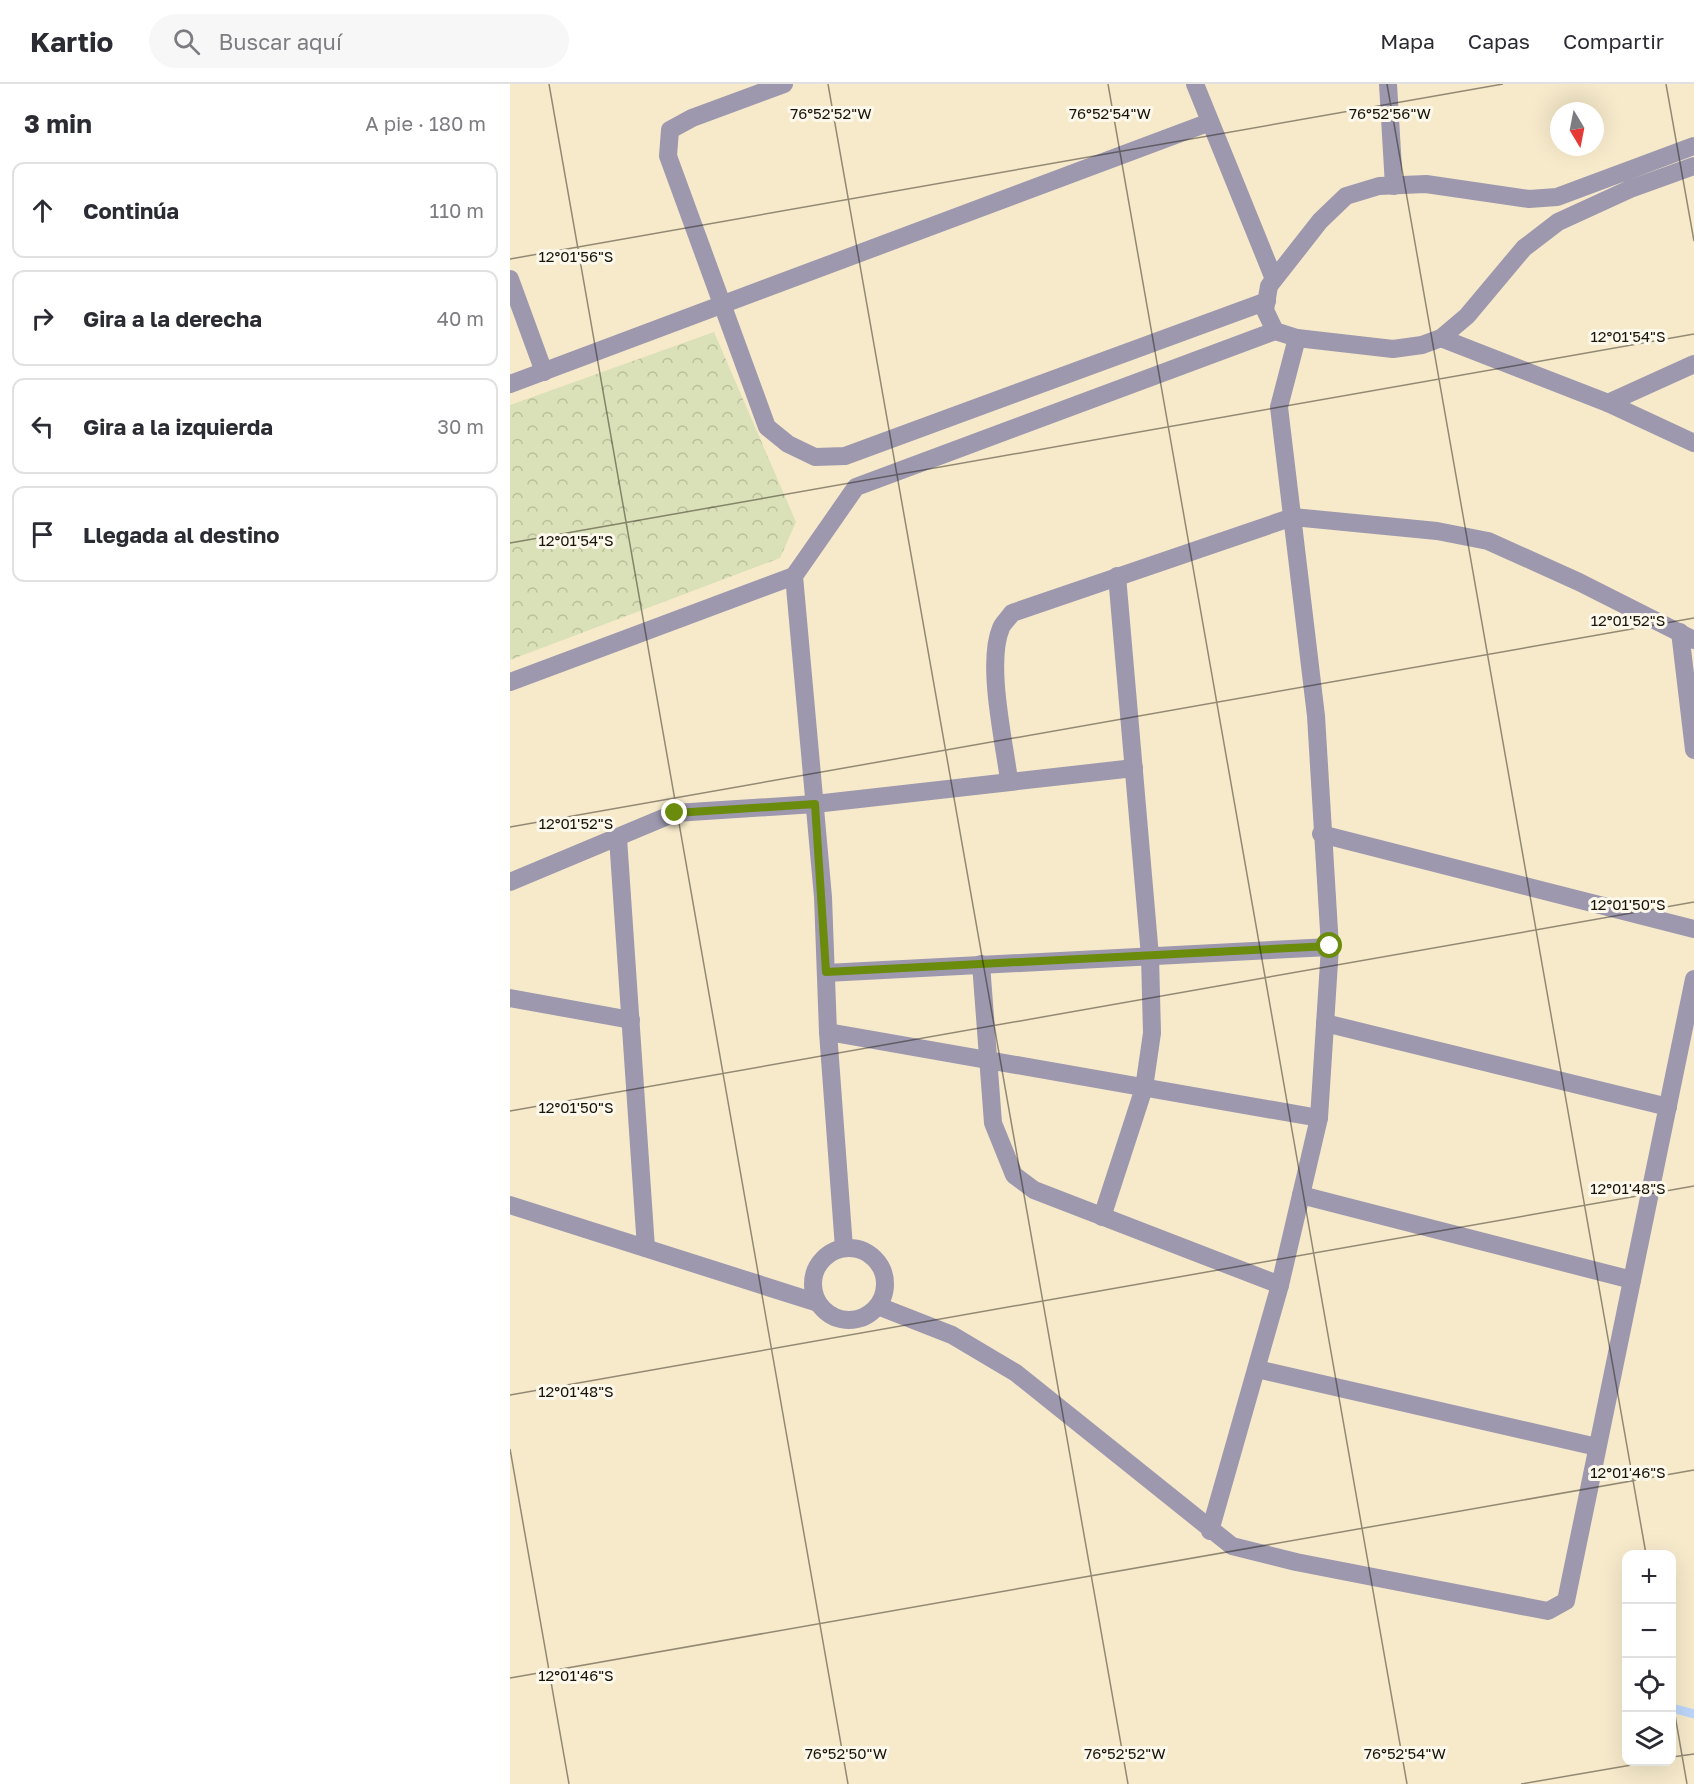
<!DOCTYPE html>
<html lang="es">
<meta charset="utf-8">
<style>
:root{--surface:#fff;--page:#f7f7f7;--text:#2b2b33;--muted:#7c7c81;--line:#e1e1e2}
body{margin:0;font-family:"Golos Text",sans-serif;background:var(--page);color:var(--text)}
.controls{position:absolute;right:18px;bottom:18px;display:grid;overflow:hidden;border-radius:12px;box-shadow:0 6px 24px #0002}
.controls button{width:54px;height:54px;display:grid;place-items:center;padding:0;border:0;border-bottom:2px solid var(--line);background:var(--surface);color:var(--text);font:30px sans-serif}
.compass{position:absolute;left:1040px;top:18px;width:54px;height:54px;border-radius:50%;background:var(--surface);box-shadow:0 6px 24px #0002;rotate:170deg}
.stop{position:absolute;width:18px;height:18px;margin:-14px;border:4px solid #6a8b0c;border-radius:50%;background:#fff}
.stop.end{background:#6a8b0c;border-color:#fff;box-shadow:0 2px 6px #0008}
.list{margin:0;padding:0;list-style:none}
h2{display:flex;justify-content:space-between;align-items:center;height:78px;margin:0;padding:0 24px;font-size:26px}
h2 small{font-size:20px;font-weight:400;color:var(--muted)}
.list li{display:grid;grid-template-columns:39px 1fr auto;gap:18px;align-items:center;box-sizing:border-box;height:96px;margin:0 12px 12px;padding:0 12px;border:2px solid var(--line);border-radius:12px}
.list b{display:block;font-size:22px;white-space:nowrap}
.list em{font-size:20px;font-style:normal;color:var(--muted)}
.icon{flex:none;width:33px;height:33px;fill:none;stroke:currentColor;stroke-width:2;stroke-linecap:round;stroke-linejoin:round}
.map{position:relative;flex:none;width:1184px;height:1700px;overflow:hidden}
header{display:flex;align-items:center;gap:36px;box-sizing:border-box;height:84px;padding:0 30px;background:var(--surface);border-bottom:2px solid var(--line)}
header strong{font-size:28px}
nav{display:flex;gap:33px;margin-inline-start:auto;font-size:21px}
.search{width:420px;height:54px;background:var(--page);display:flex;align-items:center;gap:15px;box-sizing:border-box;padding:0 21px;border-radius:33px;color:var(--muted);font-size:22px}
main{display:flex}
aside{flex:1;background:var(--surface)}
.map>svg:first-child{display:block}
</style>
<header>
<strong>Kartio</strong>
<div class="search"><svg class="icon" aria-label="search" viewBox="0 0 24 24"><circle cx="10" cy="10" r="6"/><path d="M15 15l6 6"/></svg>Buscar aquí</div>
<nav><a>Mapa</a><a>Capas</a><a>Compartir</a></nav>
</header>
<main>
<aside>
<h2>3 min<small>A pie · 180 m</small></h2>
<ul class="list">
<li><svg class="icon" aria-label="ahead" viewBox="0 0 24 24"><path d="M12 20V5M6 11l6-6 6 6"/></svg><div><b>Continúa</b></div><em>110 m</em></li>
<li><svg class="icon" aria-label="right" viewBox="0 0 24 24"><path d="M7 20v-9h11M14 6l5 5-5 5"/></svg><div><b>Gira a la derecha</b></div><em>40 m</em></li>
<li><svg class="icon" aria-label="left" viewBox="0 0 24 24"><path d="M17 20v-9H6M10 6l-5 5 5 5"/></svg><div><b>Gira a la izquierda</b></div><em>30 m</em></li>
<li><svg class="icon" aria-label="arrive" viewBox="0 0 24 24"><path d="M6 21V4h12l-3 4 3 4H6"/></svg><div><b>Llegada al destino</b></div></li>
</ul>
</aside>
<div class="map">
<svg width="1184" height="1700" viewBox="0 0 1184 1700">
<defs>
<pattern id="park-crowns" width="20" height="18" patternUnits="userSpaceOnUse" patternTransform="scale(1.5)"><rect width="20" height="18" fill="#dae0b7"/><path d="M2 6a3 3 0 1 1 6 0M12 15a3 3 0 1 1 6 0" fill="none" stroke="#babf9c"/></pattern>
</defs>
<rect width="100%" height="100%" fill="#f7eacb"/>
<polygon fill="url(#park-crowns)" points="204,248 286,438 270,474 0,576 0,321"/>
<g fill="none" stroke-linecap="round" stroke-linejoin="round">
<polyline stroke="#bcd5f9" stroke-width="9" points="1162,1624 1184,1630"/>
<g stroke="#9d98ae" stroke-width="18">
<polyline points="274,0 182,34 160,46 158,72 257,343 278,360 305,373 335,372 757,217"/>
<polyline points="685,0 764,195"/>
<polyline points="878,0 884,102"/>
<polyline points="1184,62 1047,113 1019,115 916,100 869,102 836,112 810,137 759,202 755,226 765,247 787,254 883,265 912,261 931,254 957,232 1014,164 1048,138 1120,105 1184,82"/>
<polyline points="0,195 34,288"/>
<polyline points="931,254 1098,319 1184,359"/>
<polyline points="0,300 700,38"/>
<polyline points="1098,319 1184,280"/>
<polyline points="1170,548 1184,666"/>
<polyline points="0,598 284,492"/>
<path d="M 499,696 C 494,657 476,579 491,544 C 493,539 499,534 502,529 L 783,433 L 927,447 L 978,457 L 1069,498 L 1184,556"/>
<polyline points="811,750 1184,845"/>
<polyline points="108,754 136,1164"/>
<polyline points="0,798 165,729 305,720 624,684"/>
<polyline points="471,880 483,1039 504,1091 524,1106 770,1201"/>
<polyline points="316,889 820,863"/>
<polyline points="0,914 121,936"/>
<polyline points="815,939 1158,1023"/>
<polyline points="318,948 809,1034"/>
<polyline points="791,1111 1122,1196"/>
<polyline points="0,1121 308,1219"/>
<polyline points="592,1133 634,1004 642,949 640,872 607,492"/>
<circle cx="339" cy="1200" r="36"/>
<polyline points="334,1164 318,948 313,813 284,492 346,403 765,247"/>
<polyline points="368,1222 442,1251 506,1289 722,1462 786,1478 1038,1527 1056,1517 1184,895"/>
<polyline points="747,1285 1087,1363"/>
<polyline points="700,1447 770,1201 809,1034 820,863 806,632 769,323 787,254"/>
</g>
</g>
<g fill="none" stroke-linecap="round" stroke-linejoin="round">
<polyline stroke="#6a8b0c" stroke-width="8" points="165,729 305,720 316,888 820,862"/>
</g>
<path fill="none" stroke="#191409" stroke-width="1.5" stroke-opacity="0.45" d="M 39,0 L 338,1700M 318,0 L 618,1700M 598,0 L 897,1700M 877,0 L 1136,1470M 1156,0 L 1184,157M 0,175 L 993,0M 0,459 L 1184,250M 0,743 L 1184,534M 0,1027 L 1184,818M 0,1311 L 1184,1102M 0,1365 L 59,1700M 0,1594 L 1184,1386M 1162,1614 L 1177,1700M 1162,1673 L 1184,1670M 1011,1700 L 1139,1678"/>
<g font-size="15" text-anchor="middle" fill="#191409" stroke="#fdf8ec" stroke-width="6" stroke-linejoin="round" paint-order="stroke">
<text x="321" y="35">76°52'52"W</text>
<text x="600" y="35">76°52'54"W</text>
<text x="880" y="35">76°52'56"W</text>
<text x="66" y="178">12°01'56"S</text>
<text x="1118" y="258">12°01'54"S</text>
<text x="66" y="462">12°01'54"S</text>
<text x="1118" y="542">12°01'52"S</text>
<text x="66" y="745">12°01'52"S</text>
<text x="1118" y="826">12°01'50"S</text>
<text x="66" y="1029">12°01'50"S</text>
<text x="1118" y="1110">12°01'48"S</text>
<text x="66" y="1313">12°01'48"S</text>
<text x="1118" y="1394">12°01'46"S</text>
<text x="66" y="1597">12°01'46"S</text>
<text x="336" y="1675">76°52'50"W</text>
<text x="615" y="1675">76°52'52"W</text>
<text x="895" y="1675">76°52'54"W</text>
</g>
</svg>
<div class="controls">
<button>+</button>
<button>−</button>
<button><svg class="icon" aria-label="locate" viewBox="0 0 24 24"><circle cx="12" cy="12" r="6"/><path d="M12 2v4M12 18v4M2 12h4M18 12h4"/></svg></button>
<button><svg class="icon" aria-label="layers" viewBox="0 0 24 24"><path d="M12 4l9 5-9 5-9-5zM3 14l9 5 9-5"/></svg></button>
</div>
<svg class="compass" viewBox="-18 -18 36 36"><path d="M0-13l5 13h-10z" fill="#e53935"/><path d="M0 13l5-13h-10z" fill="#7c7c81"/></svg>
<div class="stop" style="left:820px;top:862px"></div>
<div class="stop end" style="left:165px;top:729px"></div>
</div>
</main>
